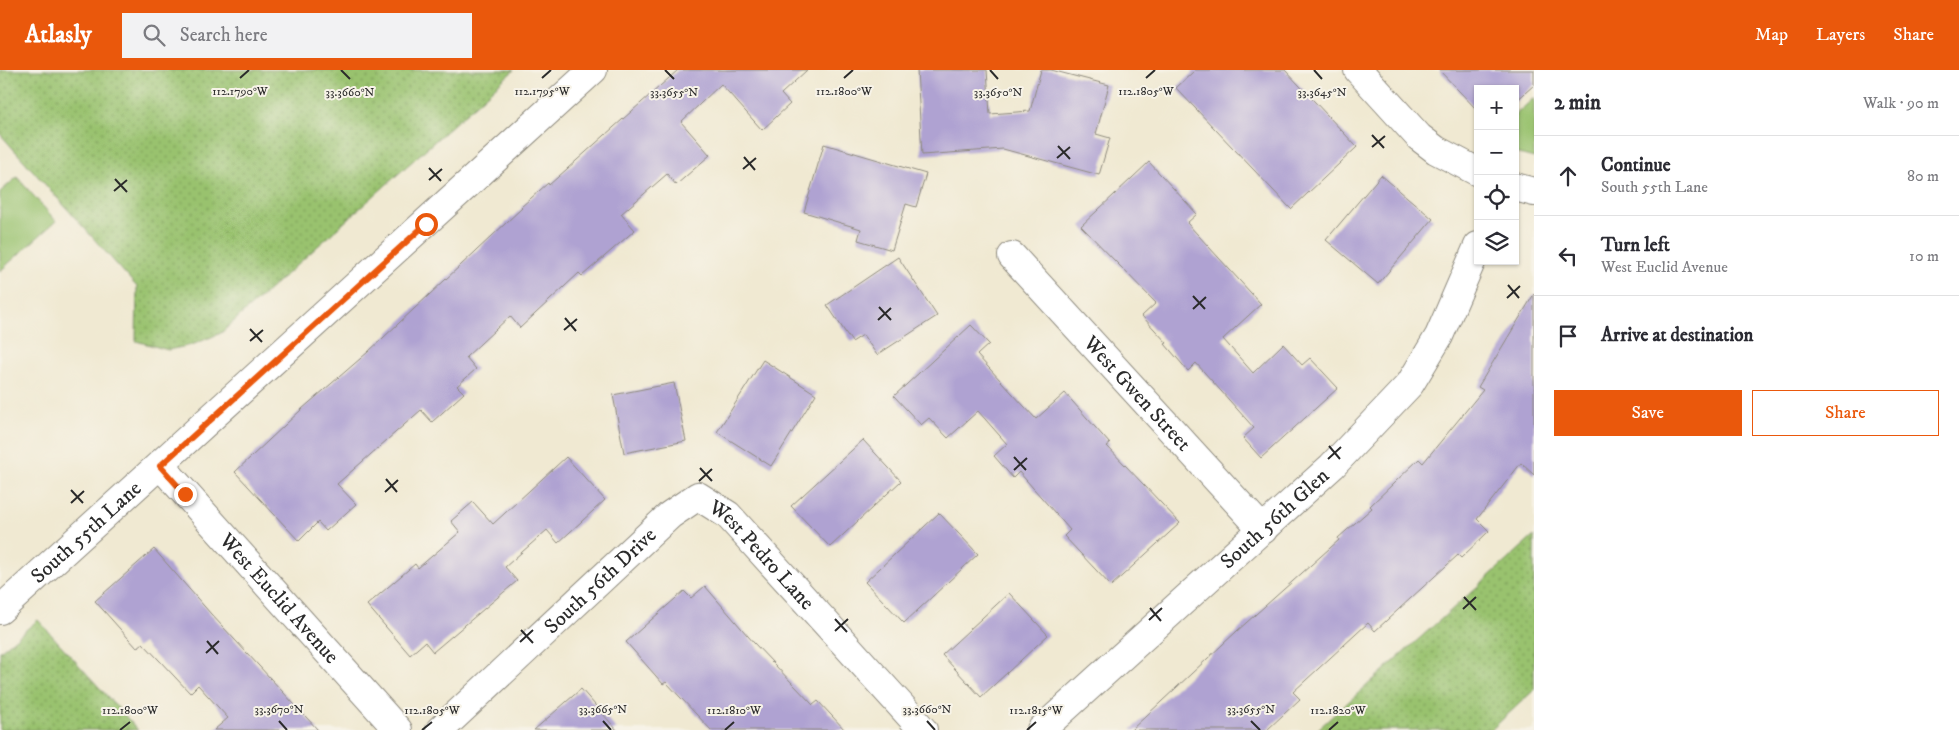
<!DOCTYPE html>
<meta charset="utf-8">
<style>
:root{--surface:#fff;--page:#f2f2f3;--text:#2b2b33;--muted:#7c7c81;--line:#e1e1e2;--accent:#ea580c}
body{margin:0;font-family:"IM FELL DW Pica",serif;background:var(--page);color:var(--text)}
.controls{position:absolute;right:15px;top:15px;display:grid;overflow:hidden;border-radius:0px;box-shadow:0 1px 4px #0004}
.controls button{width:45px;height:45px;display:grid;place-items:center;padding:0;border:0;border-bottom:1px solid var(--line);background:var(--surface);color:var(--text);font:25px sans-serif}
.stop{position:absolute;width:15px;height:15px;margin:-11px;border:4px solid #ea580c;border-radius:50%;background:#fff}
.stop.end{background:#ea580c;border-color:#fff;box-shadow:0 1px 5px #0008}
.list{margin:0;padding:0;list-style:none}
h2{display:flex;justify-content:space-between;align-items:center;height:65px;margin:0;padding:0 20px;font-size:21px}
h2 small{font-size:16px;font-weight:400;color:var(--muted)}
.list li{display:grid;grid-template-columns:32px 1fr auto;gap:15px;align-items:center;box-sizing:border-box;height:80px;padding:0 20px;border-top:1px solid var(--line)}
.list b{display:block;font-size:19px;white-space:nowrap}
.list p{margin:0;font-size:16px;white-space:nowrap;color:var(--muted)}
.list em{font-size:16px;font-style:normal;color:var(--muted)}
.actions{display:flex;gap:10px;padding:15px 20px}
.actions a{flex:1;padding:11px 0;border:1px solid var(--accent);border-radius:0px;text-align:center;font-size:18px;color:var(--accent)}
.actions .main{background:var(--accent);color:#fff}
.icon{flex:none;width:28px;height:28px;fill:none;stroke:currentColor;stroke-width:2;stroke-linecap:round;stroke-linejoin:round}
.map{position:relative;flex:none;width:1534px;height:660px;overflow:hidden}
header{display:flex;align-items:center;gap:30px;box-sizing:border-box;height:70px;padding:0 25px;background:var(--accent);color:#fff}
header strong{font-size:24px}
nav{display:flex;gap:28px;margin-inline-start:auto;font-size:18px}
.search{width:350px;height:45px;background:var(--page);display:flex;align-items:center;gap:12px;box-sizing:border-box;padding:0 18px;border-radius:0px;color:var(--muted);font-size:19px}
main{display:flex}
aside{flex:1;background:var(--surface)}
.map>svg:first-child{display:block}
</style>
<header>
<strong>Atlasly</strong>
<div class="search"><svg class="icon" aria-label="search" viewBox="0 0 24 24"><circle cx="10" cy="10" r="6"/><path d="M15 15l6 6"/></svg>Search here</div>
<nav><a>Map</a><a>Layers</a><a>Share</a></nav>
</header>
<main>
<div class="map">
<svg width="1534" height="660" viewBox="0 0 1534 660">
<defs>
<pattern id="park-dots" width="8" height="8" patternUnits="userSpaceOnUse" patternTransform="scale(1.25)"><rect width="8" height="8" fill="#99c26e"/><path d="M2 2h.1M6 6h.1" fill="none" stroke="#7d9e5b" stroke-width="1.8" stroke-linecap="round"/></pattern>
</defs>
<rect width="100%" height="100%" fill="#f7f3e8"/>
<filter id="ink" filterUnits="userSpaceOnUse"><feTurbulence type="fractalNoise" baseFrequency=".02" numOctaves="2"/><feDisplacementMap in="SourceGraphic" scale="10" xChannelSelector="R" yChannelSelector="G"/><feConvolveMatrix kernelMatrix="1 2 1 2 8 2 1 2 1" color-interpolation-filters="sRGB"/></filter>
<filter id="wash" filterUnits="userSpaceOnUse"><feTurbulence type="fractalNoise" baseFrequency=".0096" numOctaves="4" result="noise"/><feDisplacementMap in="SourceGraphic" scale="20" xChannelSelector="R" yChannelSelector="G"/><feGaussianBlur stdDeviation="1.12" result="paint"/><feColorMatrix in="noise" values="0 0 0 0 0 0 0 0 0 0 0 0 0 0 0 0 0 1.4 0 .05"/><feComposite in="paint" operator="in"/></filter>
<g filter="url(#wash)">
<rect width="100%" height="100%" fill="#f0e9d2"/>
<g fill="#99c26e" stroke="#62764c">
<polygon points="1534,28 1534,88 1515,83 1515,45"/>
<polygon points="17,107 56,151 0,201 0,122"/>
</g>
<g fill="url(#park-dots)" stroke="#62764c">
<polygon points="0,0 514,0 221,263 192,275 168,280 136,271 137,217 0,64"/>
<polygon points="1534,466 1534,620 1491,660 1317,660"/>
<polygon points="38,550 138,660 0,660 0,581"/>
</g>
<g id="blocks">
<g fill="#afa2d2">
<polygon points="678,0 807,0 781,24 790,34 762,60 721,14 681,52 710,85 676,115 667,104 621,144 635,160 582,206 579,203 520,258 510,246 466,287 476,299 457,316 464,323 432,352 421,340 337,414 356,434 326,461 318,452 299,471 235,402 302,339 368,282 522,138 521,137 548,113 549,115"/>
<polygon points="917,0 987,0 990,44 1030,41 1041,0 1051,0 1109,15 1096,64 1110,68 1099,105 1003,79 922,85"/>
<polygon points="1195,0 1285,0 1357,77 1291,139 1176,18"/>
<polygon points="1439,0 1534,0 1534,15 1515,32 1515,19 1478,19 1478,41"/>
<polygon points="824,74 926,104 916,137 906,134 892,180 858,170 861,159 804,142"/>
<polygon points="1149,92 1197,144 1187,153 1261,234 1223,269 1253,303 1283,274 1302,295 1310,288 1338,318 1261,388 1243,368 1254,358 1196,293 1188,301 1165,274 1167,273 1142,246 1156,233 1081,156"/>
<polygon points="1381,105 1433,149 1378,214 1326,170"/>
<polygon points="898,187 937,246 877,285 863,265 852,272 827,235"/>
<polygon points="1534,224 1534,405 1521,393 1477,449 1489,461 1461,488 1458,485 1375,561 1368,553 1293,622 1300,629 1267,660 1131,660 1237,561 1339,470 1338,468 1372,438 1370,436 1419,389 1423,393 1483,320 1478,317"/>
<polygon points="971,255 989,274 977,285 1036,349 1065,323 1110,374 1107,376 1180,453 1111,516 1064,466 1070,460 1019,402 1013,408 994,386 1007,374 978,341 948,368 929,348 921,355 894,326"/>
<polygon points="763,290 816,324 771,396 717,362"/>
<polygon points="674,313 686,371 624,383 613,325"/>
<polygon points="863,370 901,411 830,477 791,436"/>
<polygon points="566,387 605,430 558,473 547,460 505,497 517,511 433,582 425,572 410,585 367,535 415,494 418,498 460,462 451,451 473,432 493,454"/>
<polygon points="939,443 978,484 904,553 865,512"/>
<polygon points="154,479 211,544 318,660 214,660 228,648 198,615 190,623 143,573 137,578 95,531"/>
<polygon points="705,516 754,573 813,635 818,631 845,660 711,660 666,612 663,614 626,572 684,521 691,528"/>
<polygon points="1009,523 1048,565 981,627 942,585"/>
<polygon points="581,619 617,660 534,660"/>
</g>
</g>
</g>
<g filter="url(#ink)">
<use href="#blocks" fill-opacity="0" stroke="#8e8a7e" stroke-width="1"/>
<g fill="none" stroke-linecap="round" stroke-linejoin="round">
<g stroke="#8e8a7e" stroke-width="30">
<g id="minor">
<polyline points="1358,0 1419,67 1436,80 1478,102"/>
<polyline points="1515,117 1534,122"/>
<path id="s1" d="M 1012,186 L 1263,460"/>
<path id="s2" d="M 160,395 L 398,660"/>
<path id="s3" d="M 0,540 L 593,0"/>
<path id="s4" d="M 440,660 L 670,445 L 698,426 L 728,445 L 923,660"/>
<path id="s5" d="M 1041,660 L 1332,396 L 1410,314 L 1439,266 L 1478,176"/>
</g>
</g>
<use href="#minor" stroke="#fff" stroke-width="28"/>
</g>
</g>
<g fill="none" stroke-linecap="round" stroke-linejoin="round" filter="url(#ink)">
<polyline stroke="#ea580c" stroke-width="6" points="185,424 160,396 426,154"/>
</g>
<path fill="none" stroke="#2b2b2b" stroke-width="2" d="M 341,0 L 350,9M 665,0 L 674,9M 990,0 L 998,9M 1314,0 L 1322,9M 240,8 L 249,0M 542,8 L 551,0M 844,8 L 853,0M 1146,8 L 1155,0M 1372,65 L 1384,78M 1058,76 L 1070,89M 1372,77 L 1385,66M 744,87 L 755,100M 1057,88 L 1070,77M 429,98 L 441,111M 743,99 L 756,88M 115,109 L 127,122M 429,110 L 442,99M 114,121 L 127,110M 1508,215 L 1519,228M 1193,226 L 1205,239M 1507,228 L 1520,216M 879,237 L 891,250M 1193,239 L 1206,227M 565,248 L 576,261M 878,250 L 891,238M 250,259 L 262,272M 564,260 L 577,249M 250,271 L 263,260M 1329,376 L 1340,389M 1014,387 L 1026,400M 1328,389 L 1341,377M 700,398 L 712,411M 1014,400 L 1027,388M 386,409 L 397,422M 699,411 L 712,399M 71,420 L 83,433M 385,422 L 398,410M 71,433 L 84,421M 1464,527 L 1476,540M 1150,538 L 1161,551M 1463,539 L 1476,527M 835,549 L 847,562M 1149,550 L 1162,538M 521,560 L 533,573M 835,561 L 848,549M 207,571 L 218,584M 520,572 L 533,560M 206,583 L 219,571M 279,651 L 287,660M 603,651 L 611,660M 927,651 L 935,660M 1251,651 L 1260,660M 120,660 L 130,652M 422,660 L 432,652M 725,660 L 734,652M 1027,660 L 1036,652M 1329,660 L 1338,652"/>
<g text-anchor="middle" stroke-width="4" stroke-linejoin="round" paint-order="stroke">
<g font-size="21" fill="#2b2b2b" stroke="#f7f3e8">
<text dy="7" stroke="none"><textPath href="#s1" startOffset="186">West Gwen Street</textPath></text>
<text dy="7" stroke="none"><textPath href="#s5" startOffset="315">South 56th Glen</textPath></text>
<text dy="7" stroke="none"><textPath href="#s3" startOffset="116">South 55th Lane</textPath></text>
<text dy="7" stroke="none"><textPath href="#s4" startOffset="436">West Pedro Lane</textPath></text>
<text dy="7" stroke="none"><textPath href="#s4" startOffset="219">South 56th Drive</textPath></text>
<text dy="7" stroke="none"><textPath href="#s2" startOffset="179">West Euclid Avenue</textPath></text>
</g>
</g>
<g font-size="12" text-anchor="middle" fill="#2b2b2b" stroke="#f7f3e8" stroke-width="4" stroke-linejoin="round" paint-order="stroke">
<text x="240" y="25">112.1790°W</text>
<text x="542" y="25">112.1795°W</text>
<text x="844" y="25">112.1800°W</text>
<text x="1146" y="25">112.1805°W</text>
<text x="350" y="26">33.3660°N</text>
<text x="674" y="26">33.3655°N</text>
<text x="1322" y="26">33.3645°N</text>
<text x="998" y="26">33.3650°N</text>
<text x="279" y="643">33.3670°N</text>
<text x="603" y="643">33.3665°N</text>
<text x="927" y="643">33.3660°N</text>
<text x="1251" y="643">33.3655°N</text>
<text x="130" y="644">112.1800°W</text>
<text x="432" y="644">112.1805°W</text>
<text x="734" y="644">112.1810°W</text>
<text x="1036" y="644">112.1815°W</text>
<text x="1338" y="644">112.1820°W</text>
</g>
</svg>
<div class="controls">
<button>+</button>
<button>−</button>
<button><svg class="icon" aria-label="locate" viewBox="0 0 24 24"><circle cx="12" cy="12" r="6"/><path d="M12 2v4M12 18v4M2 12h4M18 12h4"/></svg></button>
<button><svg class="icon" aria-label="layers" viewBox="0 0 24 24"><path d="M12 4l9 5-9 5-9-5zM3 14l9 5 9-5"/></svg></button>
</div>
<div class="stop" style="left:426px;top:154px"></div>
<div class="stop end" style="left:185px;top:424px"></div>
</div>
<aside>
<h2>2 min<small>Walk · 90 m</small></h2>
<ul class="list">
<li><svg class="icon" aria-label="ahead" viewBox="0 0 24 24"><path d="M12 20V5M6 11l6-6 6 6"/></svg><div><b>Continue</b><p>South 55th Lane</p></div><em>80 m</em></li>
<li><svg class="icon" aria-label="left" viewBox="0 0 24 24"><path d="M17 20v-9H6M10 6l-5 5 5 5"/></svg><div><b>Turn left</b><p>West Euclid Avenue</p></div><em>10 m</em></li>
<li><svg class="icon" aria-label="arrive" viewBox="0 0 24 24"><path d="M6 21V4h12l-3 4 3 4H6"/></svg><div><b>Arrive at destination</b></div></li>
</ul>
<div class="actions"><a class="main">Save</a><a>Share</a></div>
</aside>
</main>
